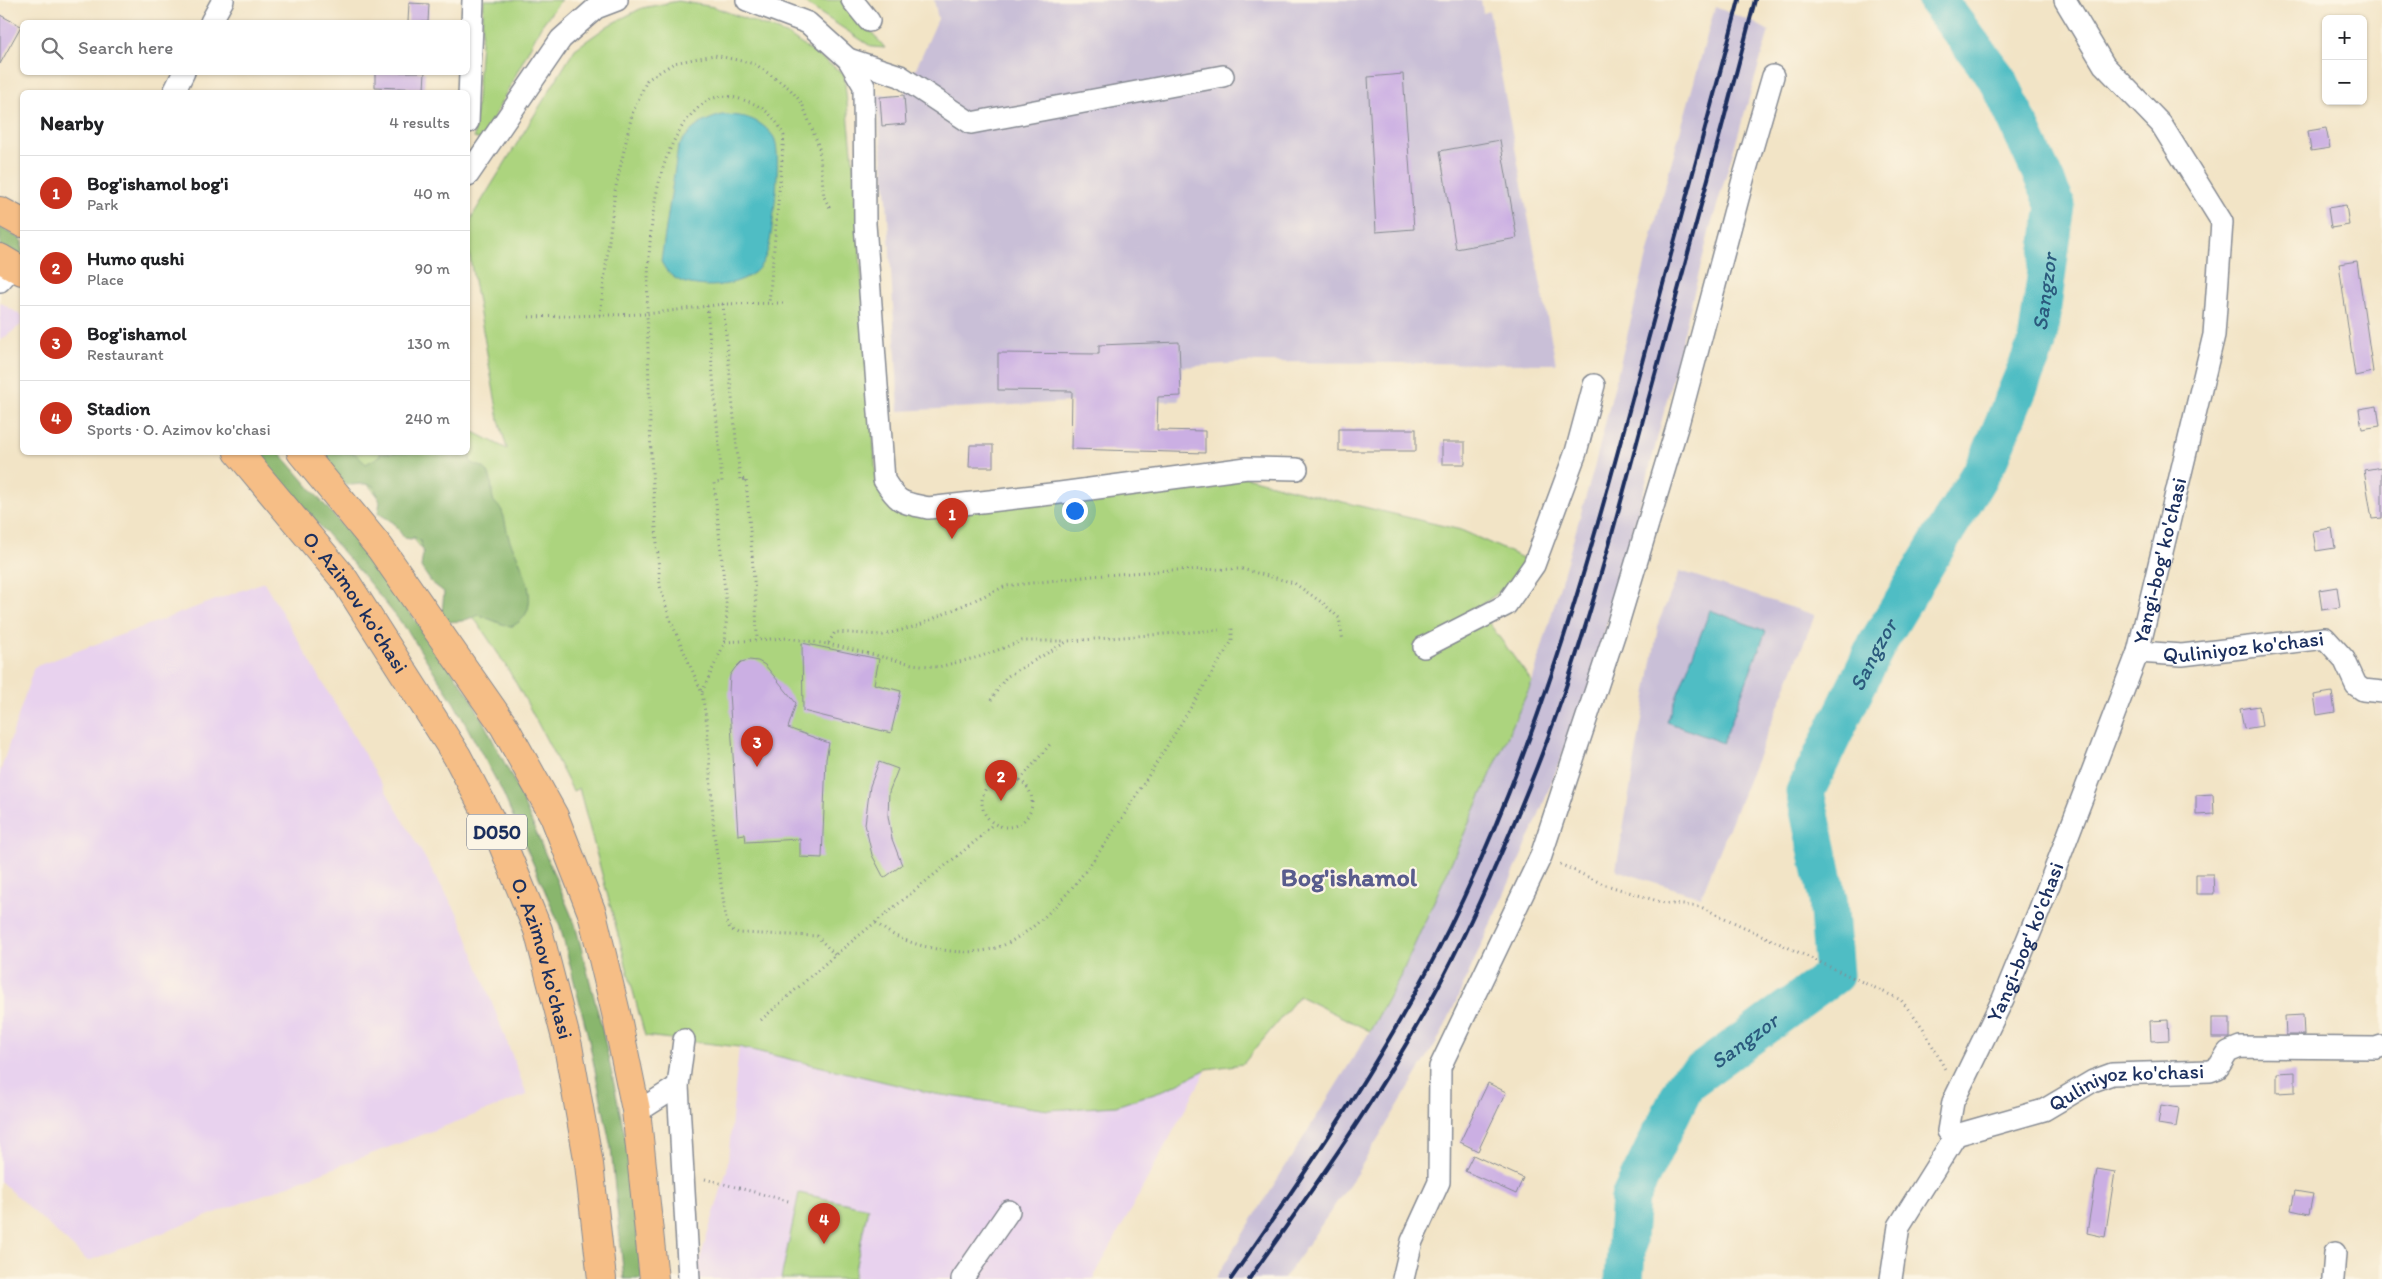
<!DOCTYPE html>
<meta charset="utf-8">
<style>
:root{--surface:#fff;--page:#f2f2f2;--text:#202124;--muted:#757577;--line:#e0e0e0;--accent:#c8321e}
body{margin:0;font-family:Itim,sans-serif;background:var(--page);color:var(--text)}
.controls{position:absolute;right:15px;top:15px;display:grid;overflow:hidden;border-radius:8px;box-shadow:0 1px 4px #0004}
.controls button{width:45px;height:45px;display:grid;place-items:center;padding:0;border:0;border-bottom:1px solid var(--line);background:var(--surface);color:var(--text);font:25px sans-serif}
.you{position:absolute;left:1074px;top:510px;width:18px;height:18px;margin:-12px;border:4px solid #fff;border-radius:50%;background:#1a73e8;box-shadow:0 0 0 8px #1a73e833}
.badge{display:grid;place-items:center;width:32px;height:32px;border-radius:50%;background:var(--accent);color:#fff;font-size:16px;font-weight:700}
.pin{position:absolute;translate:-50% -41px;filter:drop-shadow(0 1px 2px #0008)}
.pin::after{content:'';position:absolute;top:26px;width:18px;height:15px;background:inherit;clip-path:polygon(0 0,100% 0,50% 100%)}
.list{margin:0;padding:0;list-style:none}
h2{display:flex;justify-content:space-between;align-items:center;height:65px;margin:0;padding:0 20px;font-size:21px}
h2 small{font-size:16px;font-weight:400;color:var(--muted)}
.list li{display:grid;grid-template-columns:32px 1fr auto;gap:15px;align-items:center;box-sizing:border-box;height:75px;padding:0 20px;border-top:1px solid var(--line)}
.list b{display:block;font-size:19px;white-space:nowrap}
.list p{margin:0;font-size:16px;white-space:nowrap;color:var(--muted)}
.list em{font-size:16px;font-style:normal;color:var(--muted)}
.icon{flex:none;width:28px;height:28px;fill:none;stroke:currentColor;stroke-width:2;stroke-linecap:round;stroke-linejoin:round}
.map{position:relative;flex:none;width:2382px;height:1279px;overflow:hidden}
.search{position:absolute;background:var(--surface);box-shadow:0 1px 4px #0004;left:20px;top:20px;width:450px;height:55px;display:flex;align-items:center;gap:12px;box-sizing:border-box;padding:0 18px;border-radius:8px;color:var(--muted);font-size:19px}
.panel{position:absolute;background:var(--surface);box-shadow:0 1px 4px #0004;left:20px;top:90px;width:450px;height:365px;border-radius:8px}
.map>svg:first-child{display:block}
</style>
<div class="map">
<svg width="2382" height="1279" viewBox="0 0 2382 1279">
<rect width="100%" height="100%" fill="#fcf5e5"/>
<filter id="ink" filterUnits="userSpaceOnUse"><feTurbulence type="fractalNoise" baseFrequency=".02" numOctaves="2"/><feDisplacementMap in="SourceGraphic" scale="10" xChannelSelector="R" yChannelSelector="G"/><feConvolveMatrix kernelMatrix="1 2 1 2 8 2 1 2 1" color-interpolation-filters="sRGB"/></filter>
<filter id="wash" filterUnits="userSpaceOnUse"><feTurbulence type="fractalNoise" baseFrequency=".0096" numOctaves="4" result="noise"/><feDisplacementMap in="SourceGraphic" scale="20" xChannelSelector="R" yChannelSelector="G"/><feGaussianBlur stdDeviation="1.12" result="paint"/><feColorMatrix in="noise" values="0 0 0 0 0 0 0 0 0 0 0 0 0 0 0 0 0 1.4 0 .05"/><feComposite in="paint" operator="in"/></filter>
<g filter="url(#wash)">
<rect width="100%" height="100%" fill="#f2e4c6"/>
<g fill="#e8d2ee">
<polygon points="0,302 22,316 22,324 0,341"/>
<polygon points="264,582 460,918 527,1095 88,1261 0,1181 0,772 34,667"/>
<polygon points="739,1047 935,1094 1169,1088 1207,1069 1093,1279 694,1279 727,1170"/>
</g>
<g fill="#c9bfd7">
<polygon points="934,0 1481,0 1483,13 1489,11 1556,364 1255,362 1182,367 1179,401 1091,401 899,411 887,200 876,95 904,95 938,19"/>
<polygon points="1715,7 1753,22 1769,31 1710,229 1648,475 1590,685 1532,832 1442,1033 1357,1173 1284,1279 1215,1279 1370,1031 1401,975 1532,682 1594,468 1661,200"/>
<polygon points="1680,571 1815,615 1701,897 1616,870 1659,621"/>
</g>
<g fill="#acd47e" stroke="#64826e">
<polygon points="484,0 561,0 541,26 482,140 474,138"/>
<polygon points="800,0 845,0 885,48 872,47"/>
<path d="M 678,1 L 714,7 L 788,35 L 844,74 L 854,171 L 877,488 L 889,505 L 904,513 L 1242,476 L 1309,494 L 1461,530 L 1525,559 L 1511,583 L 1478,608 L 1532,682 L 1401,975 L 1370,1031 L 1299,996 L 1243,1064 L 1207,1069 L 1169,1088 L 1116,1106 L 1049,1110 L 935,1094 L 739,1047 L 645,1036 L 579,788 L 573,791 C 552,751 532,710 509,671 C 461,593 401,521 340,453 L 468,452 L 468,429 L 507,449 L 499,420 L 468,247 L 468,229 L 473,215 L 575,49 L 609,25 L 642,8 Z"/>
<polygon points="799,1193 868,1208 853,1279 781,1279"/>
</g>
<g fill="#89b66d" stroke="#527266">
<polygon points="0,227 22,240 22,259 0,246"/>
<path d="M 468,437 L 472,440 L 470,461 C 475,467 484,464 488,473 C 493,481 491,490 493,499 C 494,504 500,506 502,511 C 506,521 506,532 510,541 C 522,567 547,612 510,627 L 479,615 L 462,621 L 447,622 L 442,613 L 444,592 L 431,582 L 421,567 L 423,553 L 421,542 L 414,537 L 411,539 L 404,538 L 394,523 L 378,513 L 380,502 L 374,486 C 363,481 355,487 344,484 L 317,453 L 354,453 L 366,464 L 380,456 L 380,453 L 468,452 Z"/>
<polygon points="256,453 280,453 373,561 470,696 516,785 575,924 602,1028 627,1145 642,1279 624,1279 611,1148 588,1036 560,926 502,791 454,703 408,631 362,574"/>
</g>
<g fill="#4fbdc4" stroke="#357691">
<path d="M 722,115 C 743,115 759,118 773,136 C 783,149 773,223 770,241 C 768,252 763,265 755,272 C 739,284 716,288 697,285 C 680,283 668,277 661,261 L 678,148 C 689,129 701,121 722,115 Z"/>
<polygon points="1710,610 1766,631 1723,743 1667,722"/>
</g>
<g fill="none" stroke-linecap="round" stroke-linejoin="round">
<path stroke="#4fbdc4" stroke-width="39" id="s1" d="M 1624,1279 L 1630,1198 L 1686,1083 L 1834,975 L 1828,899 L 1805,792 L 1876,646 L 1989,459 L 2037,343 L 2056,205 L 1999,81 L 1937,0"/>
</g>
<g id="blocks">
<g fill="#cbafe3">
<polygon points="409,3 429,4 428,22 408,22"/>
<polygon points="0,15 21,26 0,64"/>
<polygon points="375,72 425,72 424,89 375,87"/>
<polygon points="1403,74 1414,229 1376,232 1368,77"/>
<polygon points="904,95 906,124 882,126 880,97"/>
<polygon points="2326,128 2330,148 2311,151 2308,131"/>
<polygon points="1500,140 1517,238 1456,249 1440,151"/>
<polygon points="2346,205 2349,225 2331,228 2328,208"/>
<polygon points="2357,261 2373,372 2355,376 2339,264"/>
<polygon points="1179,342 1181,396 1158,397 1157,430 1205,431 1205,453 1071,449 1072,391 998,390 998,353 1099,354 1099,345"/>
<polygon points="2377,406 2380,426 2362,429 2359,409"/>
<rect x="1339" y="429" width="77" height="22"/>
<rect x="1442" y="442" width="23" height="22"/>
<polygon points="970,445 993,445 993,467 969,467"/>
<polygon points="2382,467 2382,518 2372,519 2364,470"/>
<polygon points="2332,528 2335,548 2316,551 2313,531"/>
<polygon points="2337,587 2340,607 2322,610 2319,590"/>
<polygon points="802,643 879,659 874,684 901,691 891,733 803,711"/>
<polygon points="749,660 758,661 765,665 796,703 788,728 829,743 826,759 822,858 800,857 800,839 746,842 745,834 738,835 729,692 730,675 735,668 741,662"/>
<polygon points="2332,692 2335,712 2317,715 2314,695"/>
<polygon points="2259,706 2262,726 2244,729 2240,709"/>
<polygon points="879,762 898,769 889,792 888,816 892,839 902,865 884,878 872,855 865,824 870,786"/>
<polygon points="2213,794 2214,814 2196,815 2196,795"/>
<polygon points="2196,874 2213,874 2214,894 2196,894"/>
<polygon points="2303,1015 2304,1035 2286,1035 2285,1016"/>
<rect x="2212" y="1018" width="18" height="20"/>
<polygon points="2168,1020 2169,1040 2151,1041 2150,1021"/>
<polygon points="2295,1072 2295,1092 2277,1093 2277,1073"/>
<polygon points="1488,1083 1506,1092 1478,1151 1460,1142"/>
<polygon points="2161,1105 2179,1108 2176,1127 2158,1124"/>
<polygon points="1473,1155 1523,1178 1516,1194 1465,1171"/>
<polygon points="2097,1169 2115,1172 2105,1237 2087,1233"/>
<polygon points="2295,1191 2313,1194 2309,1214 2291,1210"/>
</g>
</g>
</g>
<g filter="url(#ink)">
<use href="#blocks" fill-opacity="0" stroke="#868a92" stroke-width="1"/>
<g fill="none" stroke-linecap="round" stroke-linejoin="round">
<g stroke="#868a92" stroke-width="24">
<g id="minor">
<path d="M 747,0 L 808,23 L 848,59 L 864,86 L 865,224 L 884,480 C 899,504 901,502 928,508 L 1060,493 L 1247,468 L 1297,469"/>
<polyline points="852,0 869,21"/>
<polyline points="211,22 223,0"/>
<polyline points="848,59 900,76 971,123 1223,76"/>
<polyline points="174,92 184,72"/>
<polyline points="468,122 473,0"/>
<polyline points="468,175 561,39 596,8 617,0"/>
<polyline points="0,281 13,266"/>
<polyline points="1424,647 1506,605 1534,565 1576,452 1594,385"/>
<path id="s2" d="M 2138,652 L 2182,655 L 2325,638 L 2344,659 L 2356,685 L 2363,690 L 2382,692"/>
<polyline points="684,1040 678,1086 689,1279"/>
<polyline points="636,1110 645,1107 678,1086"/>
<path id="s3" d="M 1956,1135 L 1948,1131 L 1953,1102 L 2003,999 L 2039,911 L 2138,652 L 2214,335 L 2222,222 L 2161,124 L 2104,65 L 2065,0"/>
<path id="s4" d="M 1956,1135 L 2044,1110 L 2093,1081 L 2112,1074 L 2210,1071 L 2218,1068 L 2228,1052 L 2240,1047 L 2376,1048 L 2382,1046"/>
<polyline points="962,1279 1009,1211"/>
<polyline points="1403,1279 1412,1241 1439,1182 1440,1067 1541,856 1618,623 1678,424 1744,176 1773,76"/>
<polyline points="1891,1279 1899,1226 1956,1135"/>
<polyline points="2333,1279 2335,1253"/>
</g>
</g>
<g stroke="#868a92" stroke-width="30">
<g id="major">
<polyline points="0,211 22,223"/>
<polyline points="0,258 22,271"/>
<path id="s5" d="M 238,452 L 344,579 L 457,756 L 500,838 L 538,930 L 568,1046 L 589,1164 L 602,1279"/>
<polyline points="301,452 380,548 504,726 554,816 592,913 616,1013 636,1110 654,1279"/>
</g>
</g>
<g stroke="#868a92" stroke-width="3" stroke-dasharray="1 4" stroke-linecap="butt">
<polyline points="783,303 723,304 647,314 651,457 660,586 670,619 702,693 707,724 714,834 726,919 730,929 738,933 817,936 835,955"/>
<polyline points="723,304 740,480 746,479 756,605 757,640"/>
<polyline points="707,306 722,482 714,483 727,610 725,642"/>
<polyline points="600,315 615,191 632,114 647,80 674,63 714,55 755,64 789,88 802,103 819,147 824,197 831,210"/>
<path d="M 529,317 L 647,314 C 649,251 648,154 698,108 C 710,97 720,94 736,98 C 759,103 775,114 784,136 L 769,303"/>
<polyline points="828,644 912,664 938,667 979,657 1022,641 1066,641"/>
<polyline points="702,692 725,642 787,638 828,644 835,632 883,635 917,626 1006,586 1092,576 1170,570 1242,569 1294,583 1324,604 1339,618 1343,641"/>
<polyline points="991,700 1006,677 1068,641 1219,630"/>
<circle cx="1007" cy="802" r="25"/>
<polyline points="1020,780 1052,742"/>
<polyline points="1560,864 1603,884 1664,903 1701,907 1901,1000 1923,1028 1945,1069"/>
<path d="M 876,923 C 883,928 890,934 898,937 C 928,951 978,959 1008,943 C 1069,911 1118,824 1154,767 C 1180,725 1206,683 1232,641 L 1232,627"/>
<polyline points="761,1020 835,955 977,840 993,824"/>
<polyline points="705,1179 792,1202"/>
</g>
<use href="#minor" stroke="#fff" stroke-width="21"/>
<use href="#major" stroke="#f6be86" stroke-width="28"/>
<g stroke="#1b2f5e" stroke-width="4">
<path d="M 1231,1279 C 1317,1157 1400,1034 1463,899 C 1542,730 1590,557 1638,377 C 1672,252 1706,126 1739,0"/>
<path d="M 1249,1279 C 1311,1192 1373,1105 1425,1011 C 1465,938 1499,861 1530,784 C 1581,659 1614,527 1649,397 C 1685,265 1721,133 1755,0"/>
</g>
</g>
</g>
<g text-anchor="middle" stroke-width="4.5" stroke-linejoin="round" paint-order="stroke">
<rect fill="#fcf5e5" stroke="#5e6a86" stroke-width="1" x="467" y="814.5" width="60" height="35" rx="4"/>
<g font-size="20" font-weight="bold" fill="#1b2f5e">
<text x="497" y="839">D050</text>
</g>
<g font-size="21" fill="#1b2f5e" stroke="#fcf5e5">
<text dy="7" stroke="none"><textPath href="#s3" startOffset="619">Yangi-bog' ko'chasi</textPath></text>
<text dy="7" stroke="none"><textPath href="#s5" startOffset="191">O. Azimov ko'chasi</textPath></text>
<text dy="7" stroke="none"><textPath href="#s2" startOffset="106">Quliniyoz ko'chasi</textPath></text>
<text dy="7" stroke="none"><textPath href="#s3" startOffset="214">Yangi-bog' ko'chasi</textPath></text>
<text dy="7" stroke="none"><textPath href="#s5" startOffset="596">O. Azimov ko'chasi</textPath></text>
<text dy="7" stroke="none"><textPath href="#s4" startOffset="180">Quliniyoz ko'chasi</textPath></text>
</g>
<g font-size="22" font-style="italic" fill="#2b5a7d" stroke="#fcf5e5">
<text dy="8" stroke="none"><textPath href="#s1" startOffset="1136">Sangzor</textPath></text>
<text dy="8" stroke="none"><textPath href="#s1" startOffset="731">Sangzor</textPath></text>
<text dy="8" stroke="none"><textPath href="#s1" startOffset="281">Sangzor</textPath></text>
</g>
<g font-size="26" font-weight="bold" fill="#595c8d" stroke="#fcf5e5">
<text x="1349" y="886">Bog'ishamol</text>
</g>
</g>
</svg>
<div class="controls">
<button>+</button>
<button>−</button>
</div>
<div class="you"></div>
<div class="pin badge" style="left:952px;top:539px">1</div>
<div class="pin badge" style="left:1001px;top:801px">2</div>
<div class="pin badge" style="left:757px;top:767px">3</div>
<div class="pin badge" style="left:824px;top:1244px">4</div>
<div class="search"><svg class="icon" aria-label="search" viewBox="0 0 24 24"><circle cx="10" cy="10" r="6"/><path d="M15 15l6 6"/></svg>Search here</div>
<section class="panel">
<h2>Nearby<small>4 results</small></h2>
<ul class="list">
<li><span class="badge">1</span><div><b>Bog'ishamol bog'i</b><p>Park</p></div><em>40 m</em></li>
<li><span class="badge">2</span><div><b>Humo qushi</b><p>Place</p></div><em>90 m</em></li>
<li><span class="badge">3</span><div><b>Bog'ishamol</b><p>Restaurant</p></div><em>130 m</em></li>
<li><span class="badge">4</span><div><b>Stadion</b><p>Sports · O. Azimov ko'chasi</p></div><em>240 m</em></li>
</ul>
</section>
</div>
